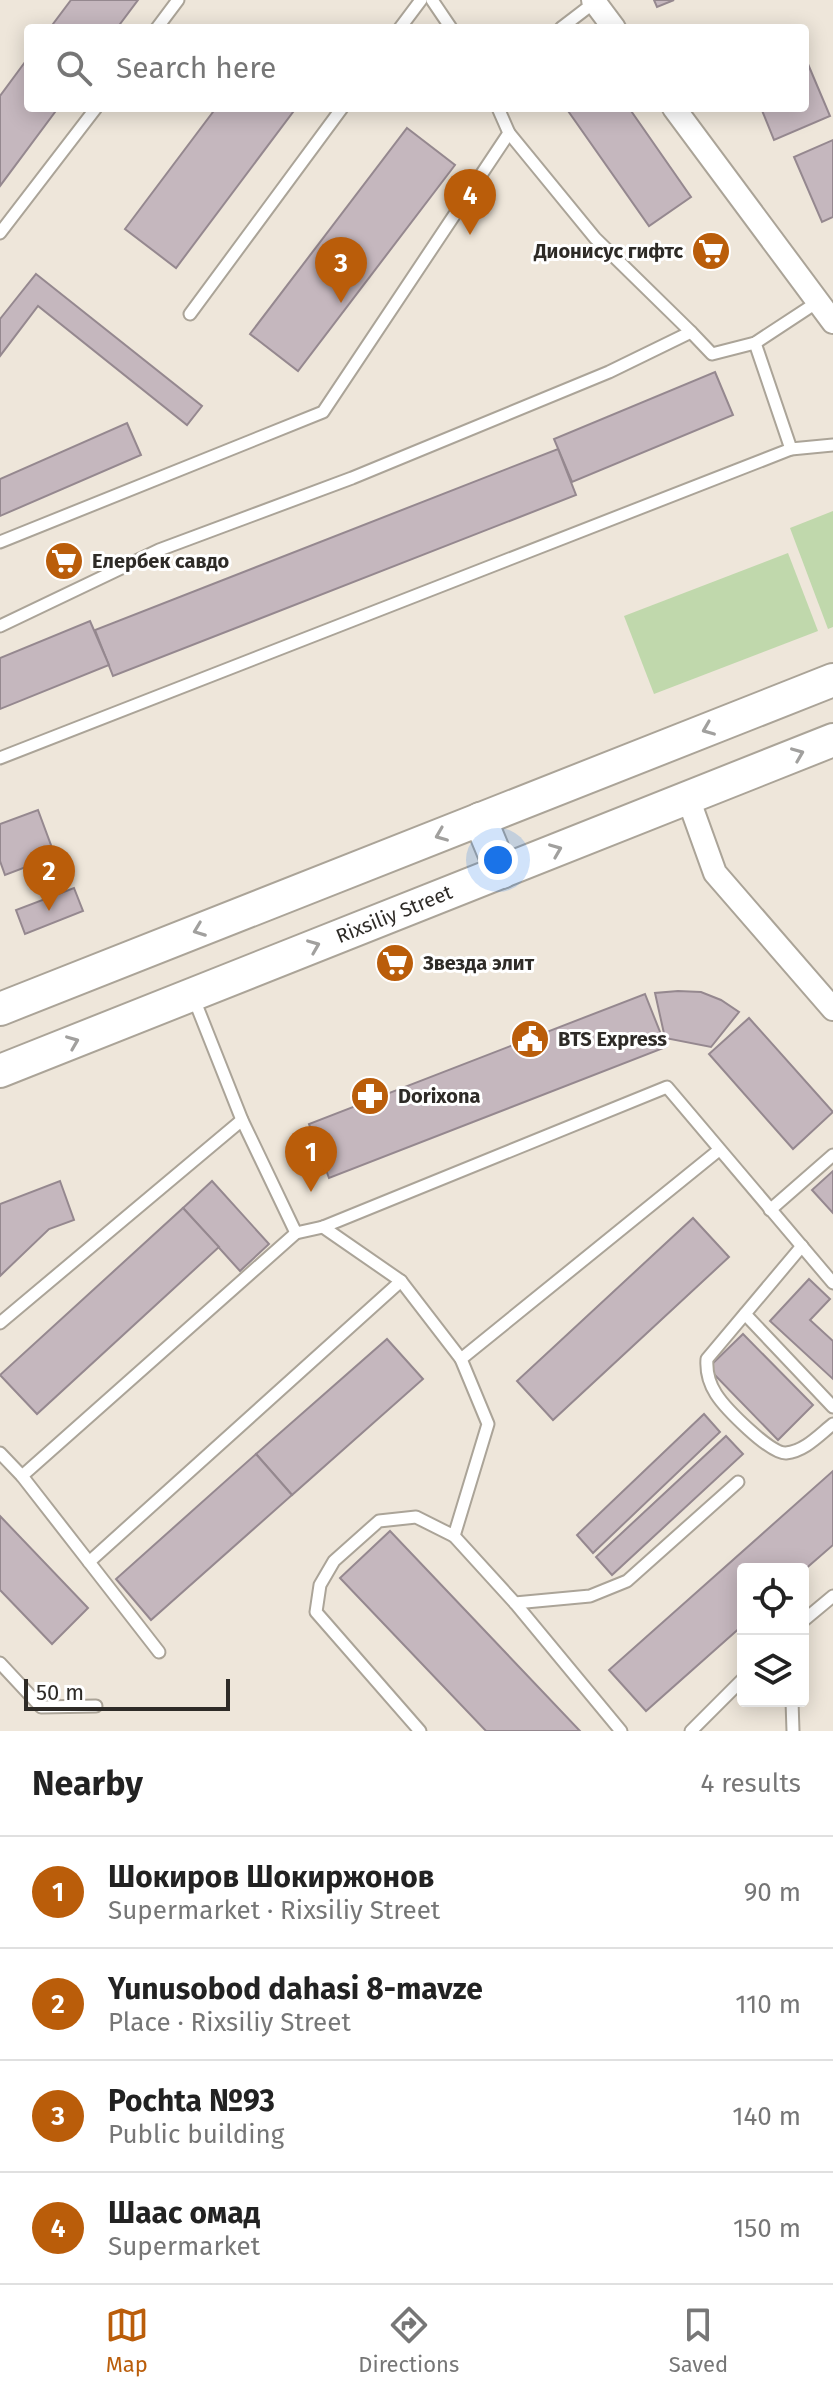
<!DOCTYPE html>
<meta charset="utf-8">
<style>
:root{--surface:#fff;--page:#f6f6f6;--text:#222;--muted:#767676;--line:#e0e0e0;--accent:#ba5d0a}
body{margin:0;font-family:"Fira Sans",sans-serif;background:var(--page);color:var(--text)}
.controls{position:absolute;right:24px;bottom:24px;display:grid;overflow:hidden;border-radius:8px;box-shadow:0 4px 20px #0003}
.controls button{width:72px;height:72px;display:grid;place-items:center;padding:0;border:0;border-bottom:2px solid var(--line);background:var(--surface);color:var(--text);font:40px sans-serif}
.scale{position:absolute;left:24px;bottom:20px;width:206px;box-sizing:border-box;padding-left:8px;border:4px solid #2e2b27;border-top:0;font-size:22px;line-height:28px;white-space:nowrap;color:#2e2b27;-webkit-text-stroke:6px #fff;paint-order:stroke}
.you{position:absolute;left:498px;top:860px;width:28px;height:28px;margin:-20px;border:6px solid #fff;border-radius:50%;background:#1a73e8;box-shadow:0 0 0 12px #1a73e833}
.badge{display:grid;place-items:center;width:52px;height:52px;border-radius:50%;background:var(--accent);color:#fff;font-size:26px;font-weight:700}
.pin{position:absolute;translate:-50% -66px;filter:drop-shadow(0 2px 4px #0008)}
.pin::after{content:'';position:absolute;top:42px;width:28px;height:24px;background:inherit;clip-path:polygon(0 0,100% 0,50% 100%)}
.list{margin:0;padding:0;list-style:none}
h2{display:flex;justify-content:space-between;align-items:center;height:104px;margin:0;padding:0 32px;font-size:34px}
h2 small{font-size:26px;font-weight:400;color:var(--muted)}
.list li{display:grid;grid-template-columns:52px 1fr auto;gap:24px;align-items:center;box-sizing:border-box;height:112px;padding:0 32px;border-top:2px solid var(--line)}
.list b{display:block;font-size:30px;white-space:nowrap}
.list p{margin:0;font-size:26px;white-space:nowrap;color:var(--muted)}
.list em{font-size:26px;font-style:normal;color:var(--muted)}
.icon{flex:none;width:44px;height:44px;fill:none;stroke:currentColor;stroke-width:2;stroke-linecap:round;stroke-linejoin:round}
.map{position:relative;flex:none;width:833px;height:1731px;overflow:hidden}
.search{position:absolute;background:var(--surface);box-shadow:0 4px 20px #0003;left:24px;right:24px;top:24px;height:88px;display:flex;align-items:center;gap:20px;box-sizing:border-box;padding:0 28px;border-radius:8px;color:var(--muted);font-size:30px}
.sheet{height:552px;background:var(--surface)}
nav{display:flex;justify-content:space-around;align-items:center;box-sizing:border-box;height:112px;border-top:2px solid var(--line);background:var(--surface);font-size:22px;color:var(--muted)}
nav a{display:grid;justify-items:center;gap:4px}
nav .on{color:var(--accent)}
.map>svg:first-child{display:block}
</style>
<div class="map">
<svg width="833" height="1731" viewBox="0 0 833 1731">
<rect width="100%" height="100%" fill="#eee6da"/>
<g fill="#c0d8ac">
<polygon points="833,511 833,627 828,629 790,528"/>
<polygon points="788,553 818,631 654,694 624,616"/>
</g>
<g fill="#c5b7be" stroke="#95888f" stroke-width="2">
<polygon points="71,0 138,0 117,28 50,28"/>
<polygon points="654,0 674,0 657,7"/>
<polygon points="805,57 830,116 774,140 761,108 805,108"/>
<polygon points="28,58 28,108 58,108 0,186 0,96"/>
<polygon points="216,108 296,108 176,268 125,229"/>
<polygon points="566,108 629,108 691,197 649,226"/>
<polygon points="407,128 455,165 298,371 250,334"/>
<polygon points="833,140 833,217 822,222 794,157"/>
<polygon points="36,274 202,406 187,425 38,306 0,356 0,319"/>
<polygon points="715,372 733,415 572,482 554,439"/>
<polygon points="127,423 141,455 0,516 0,479"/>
<polygon points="558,449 576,495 113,676 95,630"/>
<polygon points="90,621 109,665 0,709 0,658"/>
<polygon points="38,810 55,856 5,875 0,861 0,824"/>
<polygon points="74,888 83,911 25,934 16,910"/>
<polygon points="678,991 701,992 721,1000 739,1012 711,1047 665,1038 655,993"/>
<polygon points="645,994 666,1047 329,1178 309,1124"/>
<polygon points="749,1018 833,1112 793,1149 709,1054"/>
<polygon points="833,1171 833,1213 812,1190"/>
<polygon points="60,1181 74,1220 49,1229 0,1276 0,1204"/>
<polygon points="212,1181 269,1244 240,1271 183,1208"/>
<polygon points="183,1208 219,1247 37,1414 0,1375"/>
<polygon points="693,1218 729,1257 553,1420 517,1381"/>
<polygon points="809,1279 830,1299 810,1320 833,1341 833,1379 770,1321"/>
<polygon points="743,1334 813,1405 778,1440 708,1368"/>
<polygon points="387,1339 423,1379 292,1495 256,1454"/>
<polygon points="704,1414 720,1432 593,1553 577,1535"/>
<polygon points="726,1436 743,1454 612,1575 596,1557"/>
<polygon points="256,1454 292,1495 151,1620 116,1579"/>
<polygon points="833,1471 833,1545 803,1571 803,1569 743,1569 743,1625 646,1711 609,1670"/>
<polygon points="0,1516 88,1608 52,1644 0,1590"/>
<polygon points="390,1531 580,1731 486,1731 340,1578"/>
</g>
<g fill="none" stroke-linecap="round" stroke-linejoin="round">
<g stroke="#aba498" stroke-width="15">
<g id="service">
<polyline points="432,0 451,28"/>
<polyline points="157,28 178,0"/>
<polyline points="400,28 421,0"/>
<polyline points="561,28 595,2"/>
<polyline points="509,133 595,238 691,332"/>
<polyline points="0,233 96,108"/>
<polyline points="190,314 342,108"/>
<polyline points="791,449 833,445"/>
<polyline points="0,542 323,412 509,133 498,108"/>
<polyline points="0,626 159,550 352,478 609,372 691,332 712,354 755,343 819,301"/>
<polyline points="0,758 791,449 755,343"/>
<polyline points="194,999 242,1120 296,1233 323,1227 667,1087 833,1283"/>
<polyline points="770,1210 833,1155"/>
<polyline points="323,1227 401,1281 461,1359"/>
<polyline points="296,1233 22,1476 89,1562 401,1281"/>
<path d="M 802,1246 L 707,1359 C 706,1372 709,1383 716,1394 C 725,1408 770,1454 786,1453 C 805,1451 819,1435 833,1424"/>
<polyline points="745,1314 833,1407"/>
<polyline points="0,1323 242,1120"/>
<polyline points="0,1453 22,1476"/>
<polyline points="454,1536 515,1603 621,1731"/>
<polyline points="89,1562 159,1652"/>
<polyline points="515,1603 590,1596 627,1581 738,1482"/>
<polyline points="803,1621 833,1596"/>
<polyline points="0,1663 41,1707 96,1706"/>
<polyline points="792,1701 793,1731"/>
<polyline points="420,1731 316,1612 320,1585 334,1561 379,1521 416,1517 454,1536 488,1424 461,1359 719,1150"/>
<polyline points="691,1731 743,1679"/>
</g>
</g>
<g stroke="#aba498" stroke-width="26">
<g id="minor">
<polyline points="593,0 614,28"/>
<polyline points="674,108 833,322"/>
<polyline points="688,798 715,873 833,1009"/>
</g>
</g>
<g stroke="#aba498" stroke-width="36">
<g id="secondary">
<polyline points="480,819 502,872"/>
<polyline points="0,1009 833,680"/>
<polyline points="0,1071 833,740"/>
</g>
</g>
<use href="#service" stroke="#fff" stroke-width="11"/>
<use href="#minor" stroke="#fff" stroke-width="22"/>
<use href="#secondary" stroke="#fff" stroke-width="32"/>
</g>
<defs><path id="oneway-chevron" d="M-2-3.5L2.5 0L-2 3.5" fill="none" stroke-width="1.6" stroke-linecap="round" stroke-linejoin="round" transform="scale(2)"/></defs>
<g stroke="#a1a09e">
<use href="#oneway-chevron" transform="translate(708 729) rotate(158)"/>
<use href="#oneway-chevron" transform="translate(798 754) rotate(-22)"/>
<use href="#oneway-chevron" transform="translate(441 835) rotate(158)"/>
<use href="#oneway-chevron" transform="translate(556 850) rotate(-22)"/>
<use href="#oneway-chevron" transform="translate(199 930) rotate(159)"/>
<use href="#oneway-chevron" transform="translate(314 946) rotate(-22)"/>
<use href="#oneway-chevron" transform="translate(73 1042) rotate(-22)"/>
</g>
<defs>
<g id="supermarket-disc" transform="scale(2)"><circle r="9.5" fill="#ba5d0a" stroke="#fff"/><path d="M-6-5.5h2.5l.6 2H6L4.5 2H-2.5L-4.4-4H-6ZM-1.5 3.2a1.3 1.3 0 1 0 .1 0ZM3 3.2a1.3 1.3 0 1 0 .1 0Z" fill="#fff"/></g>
<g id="civic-disc" transform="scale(2)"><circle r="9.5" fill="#ba5d0a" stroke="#fff"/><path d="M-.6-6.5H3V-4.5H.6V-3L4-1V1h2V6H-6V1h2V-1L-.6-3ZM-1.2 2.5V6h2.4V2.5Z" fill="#fff"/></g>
<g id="pharmacy-disc" transform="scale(2)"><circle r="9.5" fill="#ba5d0a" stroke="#fff"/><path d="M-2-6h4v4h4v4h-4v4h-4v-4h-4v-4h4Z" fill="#fff"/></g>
</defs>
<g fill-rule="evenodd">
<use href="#supermarket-disc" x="711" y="251"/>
<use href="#supermarket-disc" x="64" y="561"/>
<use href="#supermarket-disc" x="395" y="963"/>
<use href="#civic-disc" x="530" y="1039"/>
<use href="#pharmacy-disc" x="370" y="1096"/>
</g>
<g text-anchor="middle" stroke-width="6" stroke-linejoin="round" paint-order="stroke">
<g font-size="20" font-weight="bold" fill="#2e2b27" stroke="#fff" text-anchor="start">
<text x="683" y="258" text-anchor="end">Дионисус гифтс</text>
<text x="92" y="568">Елербек савдо</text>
<text x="423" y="970">Звезда элит</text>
<text x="558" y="1046">BTS Express</text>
<text x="398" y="1103">Dorixona</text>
</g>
<g font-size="20" fill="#2e2b27" stroke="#fff">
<text transform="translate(394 914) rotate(-22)" y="7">Rixsiliy Street</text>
</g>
</g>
</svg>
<div class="controls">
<button><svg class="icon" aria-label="locate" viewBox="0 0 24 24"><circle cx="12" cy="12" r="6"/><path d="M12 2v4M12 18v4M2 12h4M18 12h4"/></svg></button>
<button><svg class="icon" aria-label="layers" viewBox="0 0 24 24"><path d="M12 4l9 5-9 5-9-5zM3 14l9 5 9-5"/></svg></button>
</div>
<div class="scale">50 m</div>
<div class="you"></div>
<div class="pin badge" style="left:311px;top:1192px">1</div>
<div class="pin badge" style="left:49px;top:911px">2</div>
<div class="pin badge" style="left:341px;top:303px">3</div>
<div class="pin badge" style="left:470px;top:235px">4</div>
<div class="search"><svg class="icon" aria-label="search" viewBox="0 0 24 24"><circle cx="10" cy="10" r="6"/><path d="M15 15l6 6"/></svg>Search here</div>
</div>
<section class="sheet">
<h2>Nearby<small>4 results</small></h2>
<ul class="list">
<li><span class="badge">1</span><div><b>Шокиров Шокиржонов</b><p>Supermarket · Rixsiliy Street</p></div><em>90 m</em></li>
<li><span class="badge">2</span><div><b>Yunusobod dahasi 8-mavze</b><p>Place · Rixsiliy Street</p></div><em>110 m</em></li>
<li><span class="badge">3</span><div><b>Pochta №93</b><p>Public building</p></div><em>140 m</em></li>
<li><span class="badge">4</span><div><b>Шаас омад</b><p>Supermarket</p></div><em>150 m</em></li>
</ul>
</section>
<nav>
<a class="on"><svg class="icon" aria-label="map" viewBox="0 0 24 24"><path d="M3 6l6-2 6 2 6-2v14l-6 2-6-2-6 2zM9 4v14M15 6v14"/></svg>Map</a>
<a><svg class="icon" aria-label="directions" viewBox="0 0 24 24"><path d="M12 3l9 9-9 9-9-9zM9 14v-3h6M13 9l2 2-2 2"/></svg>Directions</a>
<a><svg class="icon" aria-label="saved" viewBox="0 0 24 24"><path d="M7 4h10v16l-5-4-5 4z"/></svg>Saved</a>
</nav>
